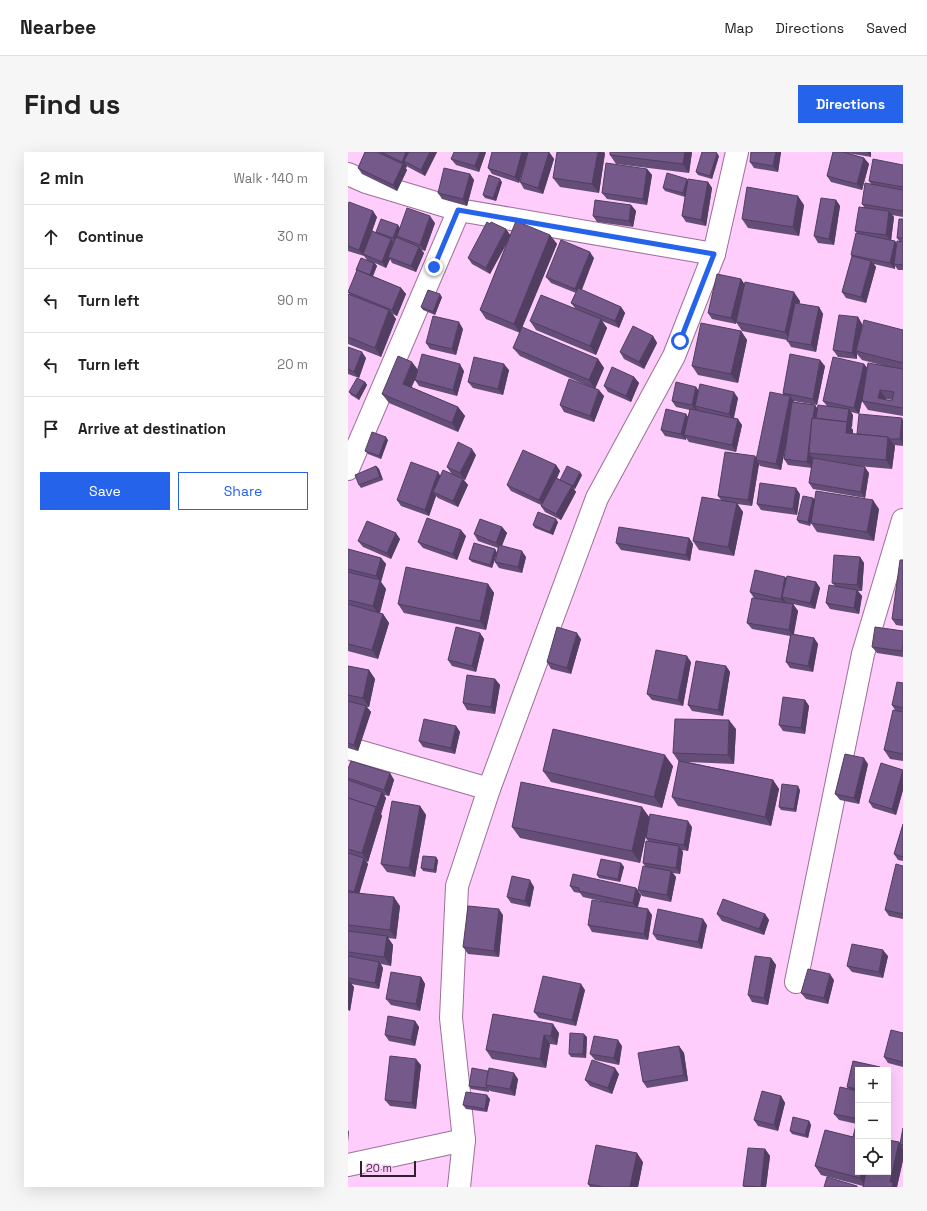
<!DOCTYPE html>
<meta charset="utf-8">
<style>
:root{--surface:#fff;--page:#f6f6f6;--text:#222;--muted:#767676;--line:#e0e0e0;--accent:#2563eb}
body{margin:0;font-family:"Space Grotesk",sans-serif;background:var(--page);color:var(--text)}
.controls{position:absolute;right:12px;bottom:12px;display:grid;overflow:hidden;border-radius:0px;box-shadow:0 4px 16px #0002}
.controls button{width:36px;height:36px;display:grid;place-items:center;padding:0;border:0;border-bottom:1px solid var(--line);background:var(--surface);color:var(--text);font:20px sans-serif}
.scale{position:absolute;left:12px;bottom:10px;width:56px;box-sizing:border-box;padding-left:4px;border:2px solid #311f30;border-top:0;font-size:11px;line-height:14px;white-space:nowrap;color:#311f30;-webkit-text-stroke:3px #fecdfb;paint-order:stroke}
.stop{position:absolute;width:12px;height:12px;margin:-9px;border:3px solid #2563eb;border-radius:50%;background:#fff}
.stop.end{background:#2563eb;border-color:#fff;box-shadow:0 1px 4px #0008}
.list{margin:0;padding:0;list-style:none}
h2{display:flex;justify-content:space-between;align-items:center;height:52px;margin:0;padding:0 16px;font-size:17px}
h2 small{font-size:13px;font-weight:400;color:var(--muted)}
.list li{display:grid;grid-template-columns:26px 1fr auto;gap:12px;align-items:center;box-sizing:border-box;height:64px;padding:0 16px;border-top:1px solid var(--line)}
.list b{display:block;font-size:15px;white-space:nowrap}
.list em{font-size:13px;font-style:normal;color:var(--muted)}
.actions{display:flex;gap:8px;padding:12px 16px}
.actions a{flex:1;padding:9px 0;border:1px solid var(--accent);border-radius:0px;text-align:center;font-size:14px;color:var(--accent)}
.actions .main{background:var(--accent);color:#fff}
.icon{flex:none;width:22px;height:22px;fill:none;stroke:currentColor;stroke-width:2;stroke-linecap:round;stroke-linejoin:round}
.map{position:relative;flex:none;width:555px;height:1035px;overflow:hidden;border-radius:0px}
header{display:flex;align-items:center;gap:24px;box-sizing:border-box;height:56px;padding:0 20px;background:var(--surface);border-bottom:1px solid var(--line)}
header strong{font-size:19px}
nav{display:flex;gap:22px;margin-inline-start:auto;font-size:14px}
.intro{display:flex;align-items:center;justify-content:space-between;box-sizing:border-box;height:96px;padding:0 24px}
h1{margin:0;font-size:28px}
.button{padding:10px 18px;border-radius:0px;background:var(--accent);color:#fff;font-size:14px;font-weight:700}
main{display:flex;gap:24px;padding:0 24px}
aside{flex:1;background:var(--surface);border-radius:0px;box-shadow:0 4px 16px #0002}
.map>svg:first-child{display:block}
</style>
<header>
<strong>Nearbee</strong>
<nav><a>Map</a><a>Directions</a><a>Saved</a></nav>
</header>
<div class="intro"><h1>Find us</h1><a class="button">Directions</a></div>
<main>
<aside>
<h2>2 min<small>Walk · 140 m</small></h2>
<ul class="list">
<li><svg class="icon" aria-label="ahead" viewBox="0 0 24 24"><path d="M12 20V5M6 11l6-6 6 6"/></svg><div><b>Continue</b></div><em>30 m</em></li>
<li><svg class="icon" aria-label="left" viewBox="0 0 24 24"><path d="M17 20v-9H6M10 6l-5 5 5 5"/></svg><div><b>Turn left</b></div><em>90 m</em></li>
<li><svg class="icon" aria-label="left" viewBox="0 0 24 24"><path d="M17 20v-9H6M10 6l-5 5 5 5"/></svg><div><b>Turn left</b></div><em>20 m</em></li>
<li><svg class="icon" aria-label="arrive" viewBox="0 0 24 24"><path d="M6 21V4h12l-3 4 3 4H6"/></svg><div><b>Arrive at destination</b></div></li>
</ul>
<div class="actions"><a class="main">Save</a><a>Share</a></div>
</aside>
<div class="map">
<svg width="555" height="1035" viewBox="0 0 555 1035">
<rect width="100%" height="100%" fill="#fecdfb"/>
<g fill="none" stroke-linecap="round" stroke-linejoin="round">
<g stroke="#9c6f99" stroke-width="24">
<g id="minor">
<polyline points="0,22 18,30 111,58 366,102"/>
<polyline points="0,317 111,58"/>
<polyline points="0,596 141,637"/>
<polyline points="448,830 515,502 555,368"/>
<polyline points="0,1013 116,988"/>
<polyline points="111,1035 116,988 103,866 109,734 141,637 249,346 326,204 366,102 389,0"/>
</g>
</g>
<use href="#minor" stroke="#fff" stroke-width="22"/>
</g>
<g fill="#644d77" fill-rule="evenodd">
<polygon points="17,0 89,0 77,24 60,15 59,14 58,16 57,15 59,18 49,39 14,22 10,16"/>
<polygon points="138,0 131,20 108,13 103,7"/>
<polygon points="144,0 201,0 206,7 195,42 176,37 172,30 180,0 171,31 144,22 140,16"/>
<polygon points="262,0 344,0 341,21 268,12 262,3"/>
<polygon points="433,0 430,20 406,16 402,10"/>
<polygon points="485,0 523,0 523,5 499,1 516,6 521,12 514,38 483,30 479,24"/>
<polygon points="257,1 251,41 212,35 205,26"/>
<polygon points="371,4 364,27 350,23 348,20"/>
<polygon points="555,13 555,65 544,63 546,65 543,88 548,91 552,90 549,86 555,67 555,118 550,118 547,114 547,117 526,112 528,115 518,151 498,146 494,140 504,104 503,103 509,81 507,79 516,55 514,52 523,32 521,29"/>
<polygon points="299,17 304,23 299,53 259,47 254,41"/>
<polygon points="122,22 126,28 119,54 94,47 90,41"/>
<polygon points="339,27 340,29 360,30 364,36 358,74 338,70 334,64 337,45 317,39 315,36"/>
<polygon points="154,30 148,49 137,46 135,43"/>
<polygon points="488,48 492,54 486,93 470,91 466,84"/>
<polygon points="0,52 29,65 24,79 28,81 50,73 52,76 87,71 77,99 73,98 76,101 68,120 44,111 42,107 38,116 27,111 29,114 25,124 53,136 58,142 49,164 45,162 48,167 33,205 0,192 0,142 2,143 0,140 19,108 16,104 0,99"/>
<polygon points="283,53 288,59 285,75 249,70 245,64"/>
<polygon points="456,53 451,84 400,76 394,67"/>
<polygon points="162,83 202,83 209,92 173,177 250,207 256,216 247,236 256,244 246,270 216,260 212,253 240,234 172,204 165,196 172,181 138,167 132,158 162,84 142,122 124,112 120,106"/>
<polygon points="246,106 233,138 273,155 277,161 271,176 254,169 259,176 248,203 188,178 182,169 227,156 223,151 228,141 203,131 198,125"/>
<polygon points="393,127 396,132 452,149 451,152 471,155 475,162 468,200 443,195 439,188 394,179 388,170 388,169 388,172 364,167 360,161"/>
<polygon points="94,145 87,163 75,158 73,155"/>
<path d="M 510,165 L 514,172 L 514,176 L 555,178 L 555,264 L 520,258 L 514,249 L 514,248 L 511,262 L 503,260 L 505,263 L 503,276 L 505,278 L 505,282 L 509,282 L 555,268 L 555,294 L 546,293 L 547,294 L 544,317 L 510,314 L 521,321 L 517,346 L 465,337 L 461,331 L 465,307 L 465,306 L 464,316 L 440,313 L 436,307 L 438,292 L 433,318 L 412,314 L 411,312 L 404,354 L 389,352 L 395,360 L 386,404 L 351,398 L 345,389 L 373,348 L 370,344 L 408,307 L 435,243 L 435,241 L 477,214 L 469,253 L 445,249 L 446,250 L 467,253 L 469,256 L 479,254 L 475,249 L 516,212 L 519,216 L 533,213 L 514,208 L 509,202 L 509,207 L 490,205 L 485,198 ZM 538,247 L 544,248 L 544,249 L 538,248 Z"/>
<polygon points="115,177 108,203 82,197 78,191"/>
<polygon points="393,179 399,188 390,231 350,223 344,214"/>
<polygon points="305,184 309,191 296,217 276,207 272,200"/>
<polygon points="0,195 18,206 11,226 0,222"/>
<polygon points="70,218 116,219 109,244 71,234 67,228 68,225 63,235 110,255 117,264 110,280 41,251 34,242"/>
<polygon points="161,218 155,243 125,236 120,230"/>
<polygon points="286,225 291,231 283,250 260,240 256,234"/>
<polygon points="17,230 19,233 11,248 3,243 1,240"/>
<polygon points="348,235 350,238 390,246 386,266 394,273 388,300 341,290 338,286 338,288 317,284 313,278 338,262 340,265 342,258 328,255 324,249"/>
<polygon points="40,288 33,307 20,302 17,299"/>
<polygon points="128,303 117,328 115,327 120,333 110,355 90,346 88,344 81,364 53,354 49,348 93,324 103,321 99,315"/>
<polygon points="208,313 212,319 209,326 212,328 234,323 227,337 225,336 228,340 213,368 197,360 193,354 193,353 163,339 159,333"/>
<polygon points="28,314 31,317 35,328 13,336 11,333"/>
<polygon points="452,342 449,363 413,358 409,352"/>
<polygon points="465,346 467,348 531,357 526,389 469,380 463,371 463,370 462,374 451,371 449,368"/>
<polygon points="210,370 205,383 187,376 185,373"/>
<polygon points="154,375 159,381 154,394 178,405 174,421 151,416 147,410 150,396 130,389 126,382"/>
<polygon points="118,384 109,408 75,396 70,390"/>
<polygon points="341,386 345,392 342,409 273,398 268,391"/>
<polygon points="52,387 43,407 15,395 10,389"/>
<polygon points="0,397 33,406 38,412 33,430 38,437 32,461 35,462 41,471 30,507 0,499"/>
<polygon points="147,397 149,401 144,416 124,410 121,407"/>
<polygon points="512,405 516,411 514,439 510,439 514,444 511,462 482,457 478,451 487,434 484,431"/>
<polygon points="555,408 555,474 548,473 544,467"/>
<polygon points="437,425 438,427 468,430 472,436 467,457 445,452 450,459 446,482 466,486 470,492 465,520 442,516 438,510 442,484 404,477 399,471 406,446 402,440"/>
<polygon points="140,432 146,441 138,478 56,461 50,452"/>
<polygon points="555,479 555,505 529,501 524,495"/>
<polygon points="132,481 136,487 128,520 104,514 100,508"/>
<polygon points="233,487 223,522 203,517 199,510"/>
<polygon points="343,510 335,554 304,548 299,542"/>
<polygon points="0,514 21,518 27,527 21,555 19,555 23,560 10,599 0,596"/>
<polygon points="378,514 382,520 375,564 344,559 340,553"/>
<polygon points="147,527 152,533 147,562 119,558 115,551"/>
<polygon points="555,531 555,609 542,607 536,598 547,558 544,553"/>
<polygon points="457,548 461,554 457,582 435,579 431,573"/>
<polygon points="108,574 112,580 107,602 75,595 71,589"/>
<polygon points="388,577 386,612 340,610 425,628 431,637 423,674 330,654 324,645 331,610 325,601"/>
<polygon points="520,612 511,652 492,648 487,642"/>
<polygon points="325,614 314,656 203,630 195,619"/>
<polygon points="0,617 42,621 46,628 41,644 36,643 38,646 33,662 34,664 20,710 18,709 20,712 11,741 52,754 48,787 40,786 45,793 43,814 33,812 35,816 31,837 3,832 6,835 2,859 0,858"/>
<polygon points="555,618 555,638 548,663 525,656 521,650"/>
<polygon points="452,638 448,660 433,658 431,655"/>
<polygon points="72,654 78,663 67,725 39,720 33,712"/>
<polygon points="301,666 344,675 340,699 334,698 335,700 332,722 325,721 328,725 323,750 294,744 290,738 297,714 295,711 300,689 298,686 298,681 292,711 172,686 164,675"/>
<polygon points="555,672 555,709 550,708 546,702"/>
<polygon points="90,708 88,721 75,719 73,716"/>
<polygon points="273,711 276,715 272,730 251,726 249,723"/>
<polygon points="555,714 555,767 541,764 537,758"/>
<polygon points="222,734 288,736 293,743 290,755 304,763 300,788 244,780 240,773 266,752 235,745 232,741 226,740"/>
<polygon points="186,735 182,755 163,751 159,745"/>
<polygon points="369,762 417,762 421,768 416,783 374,769"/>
<polygon points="155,763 151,805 120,802 115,795"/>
<polygon points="359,773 354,797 309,788 305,782"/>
<polygon points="540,804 535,826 504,820 499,814"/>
<polygon points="423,806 428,813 420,853 404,850 400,843"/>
<polygon points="73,825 77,832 72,859 43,853 38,847"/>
<polygon points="486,828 480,852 458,847 453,841"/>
<polygon points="237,838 228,874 191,866 186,860"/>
<polygon points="145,862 211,881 209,893 202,892 198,916 144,907 138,898"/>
<polygon points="67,869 71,875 67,894 41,889 37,883"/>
<polygon points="555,881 555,915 540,911 536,905"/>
<polygon points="239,885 238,906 223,905 221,902"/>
<polygon points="274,894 271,913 247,908 242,902"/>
<polygon points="331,894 336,901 340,929 299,936 295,930"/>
<polygon points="505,909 532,915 534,918 510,918 510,1020 540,1020 540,988 551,990 552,991 555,976 555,995 554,995 555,996 555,1008 549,1035 515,1035 515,1034 473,1023 467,1014 477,978 505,985 509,972 491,968 486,962 492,935 501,937 499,935"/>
<polygon points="73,913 68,957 42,954 37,948"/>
<polygon points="271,922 264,942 242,934 237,928"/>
<polygon points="170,927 167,944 142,939 141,938 141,940 123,937 121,934"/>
<polygon points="433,944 437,951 430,979 410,974 406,968"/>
<polygon points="142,947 139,960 118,957 115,953"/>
<polygon points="461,969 463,973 460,986 444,982 442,979"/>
<polygon points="417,997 422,1004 418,1035 396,1035 395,1034"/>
<polygon points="295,1010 290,1035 242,1035 240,1032"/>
</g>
<g fill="#513e61">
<polygon points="58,0 66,0 56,9 59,14 58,16 54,10"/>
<polygon points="82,0 89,0 77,24 73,18"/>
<polygon points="132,0 138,0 131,20 127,14"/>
<polygon points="174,0 180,0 171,31 167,25"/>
<polygon points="201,0 206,7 195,42 190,36"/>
<polygon points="250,0 256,0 257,1 251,41 244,32"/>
<polygon points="337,0 344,0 341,21 335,12"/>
<polygon points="428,0 433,0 430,20 425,14"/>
<polygon points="519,0 523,0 523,5"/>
<polygon points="369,1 371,4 364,27 362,24"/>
<polygon points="516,6 521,12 514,38 509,32"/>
<polygon points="55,12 59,18 49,39 45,33"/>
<polygon points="299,17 304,23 299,53 295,47"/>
<polygon points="122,22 126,28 119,54 115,47"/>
<polygon points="152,27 154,30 148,49 145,46"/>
<polygon points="339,27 341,31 337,45 335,41"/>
<polygon points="360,30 364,36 358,74 353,68"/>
<polygon points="450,44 456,53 451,84 445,75"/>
<polygon points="488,48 492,54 486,93 481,87"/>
<polygon points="283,53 288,59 285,75 281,69"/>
<polygon points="25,59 29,65 16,103 15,102 16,104 11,98"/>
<polygon points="541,59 546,65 543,89 538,83"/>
<polygon points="82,64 87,71 77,99 72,93"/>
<polygon points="50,73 52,77 47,90 45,86"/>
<polygon points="158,77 163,84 142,122 138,116"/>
<polygon points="202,83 209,92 172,181 166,172"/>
<polygon points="43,87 47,93 40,105 42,107 38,116 34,110"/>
<polygon points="547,89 552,95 546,112 547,114 547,117 542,111"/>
<polygon points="71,95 76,101 68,120 63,114"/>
<polygon points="242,100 246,106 232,143 227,137"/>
<polygon points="523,109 528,115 518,151 513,145"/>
<polygon points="26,111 29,114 24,126 22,123"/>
<polygon points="393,127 397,133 388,172 383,166"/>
<polygon points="53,136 58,142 49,164 44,158"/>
<polygon points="446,140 452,149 443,189 437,180"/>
<polygon points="92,142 94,145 87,163 85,160"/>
<polygon points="273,155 277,161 271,176 267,169"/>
<polygon points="471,155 475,162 468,200 463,193"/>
<polygon points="41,158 48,167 33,205 27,196"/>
<polygon points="510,165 514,172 510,200 508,199 509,202 509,207 504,201"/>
<polygon points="253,167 259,176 248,203 242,194"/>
<polygon points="111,170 115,177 108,203 104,197"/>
<polygon points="393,179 399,188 390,231 383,222"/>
<polygon points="305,184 309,191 296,217 291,210"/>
<polygon points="14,200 18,206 11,226 6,220"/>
<polygon points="250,207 256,216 247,237 241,228"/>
<polygon points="472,208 477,214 469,253 465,247"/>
<polygon points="64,210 71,219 61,241 55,232"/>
<polygon points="112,212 116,219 109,244 105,238"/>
<polygon points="156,212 161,218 155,243 150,237"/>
<polygon points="516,212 521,218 511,262 506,256"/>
<polygon points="286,225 291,231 283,250 278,244"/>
<polygon points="17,230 19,233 11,248 8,244"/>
<polygon points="348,235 352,241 347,254 349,257 348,259 344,253"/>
<polygon points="251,238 256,244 246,270 242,264"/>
<polygon points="532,238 538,247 537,253 530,246"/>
<polygon points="386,240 390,246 385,268 381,262"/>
<polygon points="442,244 446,250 433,318 428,312"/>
<polygon points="467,253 471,259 461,301 465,306 464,316 459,310"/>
<polygon points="110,255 117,264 110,280 104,271"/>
<polygon points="501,257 505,263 504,276 499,270"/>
<polygon points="338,262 342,268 336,283 338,286 338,288 333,282"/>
<polygon points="554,266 555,268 555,292 552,287"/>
<polygon points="390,267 394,273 388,300 384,293"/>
<polygon points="499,270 505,278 504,290 498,281"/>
<polygon points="38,285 40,288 33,307 31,304"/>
<polygon points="540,285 547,294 544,317 538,308"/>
<polygon points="124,297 128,303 117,328 112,321"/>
<polygon points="407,304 410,308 408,308 411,312 404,354 400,348"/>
<polygon points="208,313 212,319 196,354 191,348"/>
<polygon points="28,314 31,317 35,328 32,325"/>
<polygon points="517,315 521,321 517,346 513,340"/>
<polygon points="90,320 94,326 85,340 88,344 81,364 77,358"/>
<polygon points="232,320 234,323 227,337 225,334"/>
<polygon points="115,327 120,333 110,355 105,349"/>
<polygon points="224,334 228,340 213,368 208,362"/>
<polygon points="448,336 452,342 449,363 445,357"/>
<polygon points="465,346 468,349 462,374 460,370"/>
<polygon points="525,348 531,357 526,389 519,380"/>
<polygon points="389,351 395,360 386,404 380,395"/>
<polygon points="208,367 210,370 205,383 202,380"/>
<polygon points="154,375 159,381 152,397 148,391"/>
<polygon points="113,378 118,384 109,408 105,402"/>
<polygon points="48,381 52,387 43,407 39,401"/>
<polygon points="341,386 345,392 342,409 338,403"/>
<polygon points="147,397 149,401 144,416 142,413"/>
<polygon points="174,399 178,405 174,421 170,415"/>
<polygon points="512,405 516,411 514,439 509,433"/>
<polygon points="33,406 38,412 33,430 38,437 31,463 25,454 32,429 28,424"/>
<polygon points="437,425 442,431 434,445 438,450 437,453 433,447"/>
<polygon points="468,430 472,436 467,457 462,451"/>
<polygon points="140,432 146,441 138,478 132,469"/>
<polygon points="509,438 514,444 511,462 506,456"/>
<polygon points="445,452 450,459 445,484 441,478"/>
<polygon points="35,462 41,471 30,507 24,498"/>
<polygon points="132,481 136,487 128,520 124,514"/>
<polygon points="229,481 233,487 223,522 219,516"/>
<polygon points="466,486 470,492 465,520 460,514"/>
<polygon points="339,504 343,510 335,554 330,548"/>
<polygon points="378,514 382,520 375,564 370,558"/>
<polygon points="21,518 27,527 21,555 15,546"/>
<polygon points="147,527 152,533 147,562 143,555"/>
<polygon points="457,548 461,554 457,582 453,576"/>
<polygon points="18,554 23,560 10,599 6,593"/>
<polygon points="381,568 388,577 386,612 380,603"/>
<polygon points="108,574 112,580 107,602 103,596"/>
<polygon points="317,603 325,614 314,656 306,645"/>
<polygon points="516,606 520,612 511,652 506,646"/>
<polygon points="555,618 555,638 548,663 544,657"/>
<polygon points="42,621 46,628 41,644 36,638"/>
<polygon points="425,628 431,637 423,674 417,665"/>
<polygon points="450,634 452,638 448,660 446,657"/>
<polygon points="34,640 38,646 33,662 34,664 20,710 14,701 28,655"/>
<polygon points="72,654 78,663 67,725 61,716"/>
<polygon points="294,655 302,666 292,711 284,699"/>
<polygon points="340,669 344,675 340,699 336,693"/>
<polygon points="331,694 335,700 332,722 328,716"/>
<polygon points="88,705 90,708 88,721 86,718"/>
<polygon points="16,706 20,712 10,746 6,740"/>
<polygon points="273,711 276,715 272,730 270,727"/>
<polygon points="323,719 328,725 323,750 319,743"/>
<polygon points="182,728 186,735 182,755 177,749"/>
<polygon points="288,736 293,743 289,757 285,751"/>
<polygon points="46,745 52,754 48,787 42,778"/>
<polygon points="151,757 155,763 151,805 146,799"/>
<polygon points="300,757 304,763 300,788 296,782"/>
<polygon points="417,762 421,768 416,783 411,777"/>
<polygon points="355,767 359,773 354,797 350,790"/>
<polygon points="39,784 45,793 43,814 36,805"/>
<polygon points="535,798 540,804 535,826 531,820"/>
<polygon points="423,806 428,813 420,853 416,846"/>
<polygon points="31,810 35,816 31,837 27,831"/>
<polygon points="482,822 486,828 480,852 476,846"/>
<polygon points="73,825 77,832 72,859 68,852"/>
<polygon points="1,829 6,835 2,859 0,856 0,837"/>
<polygon points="233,832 237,838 228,874 224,868"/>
<polygon points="67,869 71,875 67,894 63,888"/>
<polygon points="205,872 211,881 209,893 203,884"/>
<polygon points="236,882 239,885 238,906 235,902"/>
<polygon points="196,883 202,892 198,916 192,907"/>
<polygon points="270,888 274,894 271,913 266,906"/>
<polygon points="331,894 336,901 340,929 336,923"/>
<polygon points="68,907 73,913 68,957 64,951"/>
<polygon points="267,916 271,922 264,942 260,936"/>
<polygon points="166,921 170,927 167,944 162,937"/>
<polygon points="139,943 142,947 139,960 137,957"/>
<polygon points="433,944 437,951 430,979 426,973"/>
<polygon points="461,969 463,973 460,986 457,983"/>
<polygon points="0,978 1,980 0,990"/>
<polygon points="551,990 555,996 555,1008 549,1035 544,1035 542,1030"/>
<polygon points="417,997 422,1004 418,1035 413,1035"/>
<polygon points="289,1001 295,1010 290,1035 282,1035"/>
<polygon points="513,1020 522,1020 518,1035 512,1026"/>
</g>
<g fill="#74598a" stroke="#513e61" fill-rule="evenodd">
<polygon points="17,0 29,0 55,12 45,33 10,16"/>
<polygon points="33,0 58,0 54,10"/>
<polygon points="61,0 82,0 73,18 56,9"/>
<polygon points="106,0 132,0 127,14 103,7"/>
<polygon points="144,0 174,0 167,25 140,16"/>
<polygon points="180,0 201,0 190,36 172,30"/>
<polygon points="209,0 250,0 244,32 205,26"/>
<polygon points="262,0 337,0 335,12 262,3"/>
<polygon points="354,0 367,0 369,1 362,24 348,20"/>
<polygon points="403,0 428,0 425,14 402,10"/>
<polygon points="485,0 495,0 516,6 509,32 479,24"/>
<polygon points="525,7 555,13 555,35 521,29"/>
<polygon points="258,11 299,17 295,47 254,41"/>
<polygon points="96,16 122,22 115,47 90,41"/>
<polygon points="319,21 339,27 335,41 315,36"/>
<polygon points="141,23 152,27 145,46 135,43"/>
<polygon points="340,27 360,30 353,68 334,64"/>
<polygon points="517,31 555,38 555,59 514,52"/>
<polygon points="399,35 450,44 445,75 394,67"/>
<polygon points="473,46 488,48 481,87 466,84"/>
<polygon points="247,48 283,53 281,69 245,64"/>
<polygon points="1,50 25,59 11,98 0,94 0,52"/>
<polygon points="511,55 541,59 538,83 507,79"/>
<polygon points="59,56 82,64 72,93 49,84"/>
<polygon points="33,67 50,73 45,86 28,80"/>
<polygon points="551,67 555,67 555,86 549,86"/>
<polygon points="168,69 202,83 166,172 132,158"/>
<polygon points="139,70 142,72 143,70 158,77 138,116 120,106"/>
<polygon points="24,79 43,87 34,110 15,102"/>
<polygon points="508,81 547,89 542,111 503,103"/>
<polygon points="48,85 71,95 63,114 40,105"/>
<polygon points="213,88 242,100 227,137 198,125"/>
<polygon points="549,89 555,90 555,113 546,112"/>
<polygon points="504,104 523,109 513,145 494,140"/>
<polygon points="13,106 26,111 22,123 9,118 9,119 8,118"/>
<polygon points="9,118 53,136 44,158 0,140"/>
<polygon points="369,122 393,127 383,166 360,161"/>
<polygon points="397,130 446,140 437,180 388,170"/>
<polygon points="230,136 273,155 267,169 223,151"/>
<polygon points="80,138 92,142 85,160 73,155"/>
<polygon points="0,142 41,158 27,196 0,185"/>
<polygon points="193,143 253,167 242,194 182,169"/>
<polygon points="447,151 471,155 463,193 439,189"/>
<polygon points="491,163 510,165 504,201 485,198"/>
<polygon points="85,164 111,170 104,197 78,191"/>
<polygon points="516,168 555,178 555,211 508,199"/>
<polygon points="353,171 393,179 383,222 344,214"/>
<polygon points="285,174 305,184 291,210 272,200"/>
<polygon points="174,175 250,207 241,228 165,196"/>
<polygon points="0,195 14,200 6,220 0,217"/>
<polygon points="74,202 112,212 105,238 67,228"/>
<polygon points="442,202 472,208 465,247 435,241"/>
<polygon points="50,204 64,210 55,232 110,255 104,271 34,242"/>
<polygon points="126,205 156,212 150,237 120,230"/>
<polygon points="485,205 516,212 506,256 475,249"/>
<path d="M 520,211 L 555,217 L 555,256 L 514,249 ZM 532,238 L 546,240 L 544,249 L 530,246 Z"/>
<polygon points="264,215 286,225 278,244 256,234"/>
<polygon points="9,226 17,230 8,244 1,240"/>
<polygon points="221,227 251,238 242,264 212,253"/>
<polygon points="328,230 348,235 344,253 324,249"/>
<polygon points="352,232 386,240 381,262 347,254"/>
<polygon points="422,240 442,244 428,312 408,308"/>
<polygon points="444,250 467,253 465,266 464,266 459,310 436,307"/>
<polygon points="470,253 501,257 499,270 468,266"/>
<polygon points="318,257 338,262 333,282 313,278"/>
<polygon points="342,257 390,267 384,293 336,283"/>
<polygon points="511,262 554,266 552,287 541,287 540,285 509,282"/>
<polygon points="464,266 499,270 498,281 540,285 538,308 461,301"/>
<polygon points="24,280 38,285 31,304 17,299"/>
<polygon points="110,290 124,297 112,321 99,315"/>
<polygon points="175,298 208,313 191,348 159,333"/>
<polygon points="377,300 407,304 400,348 370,344"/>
<polygon points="465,306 517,315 513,340 461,331"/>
<polygon points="63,310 90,320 77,358 49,348"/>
<polygon points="28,314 32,325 11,333 7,323"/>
<polygon points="219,314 232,320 225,334 212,328"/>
<polygon points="95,318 115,327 105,349 85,340"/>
<polygon points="208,326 224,334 208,362 193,354"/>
<polygon points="412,331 448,336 445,357 409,352"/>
<polygon points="468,339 525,348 519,380 463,371"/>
<polygon points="455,344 465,346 460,370 449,368"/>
<polygon points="354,345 389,351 380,395 345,389"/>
<polygon points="190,360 208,367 202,380 185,373"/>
<polygon points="79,366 113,378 105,402 70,390"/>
<polygon points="132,367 154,375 148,391 126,382"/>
<polygon points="19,369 48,381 39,401 10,389"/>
<polygon points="271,375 341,386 338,403 268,391"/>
<polygon points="126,391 147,397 142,413 121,407"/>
<polygon points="151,393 174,399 170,415 147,410"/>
<polygon points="0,397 33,406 28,424 0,417"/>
<polygon points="486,403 512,405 509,433 484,431"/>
<polygon points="552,408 555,408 555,468 544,467"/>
<polygon points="58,415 140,432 132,469 50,452"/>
<polygon points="407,418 437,425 433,447 402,440"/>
<polygon points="0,420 32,428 25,454 0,448"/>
<polygon points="439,424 468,430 462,451 434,445"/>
<polygon points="481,433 509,438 506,456 478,451"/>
<polygon points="404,446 445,452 441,478 399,471"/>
<polygon points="0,452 35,462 24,498 0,492"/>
<polygon points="108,475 132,481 124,514 100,508"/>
<polygon points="209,475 229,481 219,516 199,510"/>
<polygon points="527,475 555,479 555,493 554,499 524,495"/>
<polygon points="443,482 466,486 460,514 438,510"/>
<polygon points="308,498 339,504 330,548 299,542"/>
<polygon points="348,509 378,514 370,558 340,553"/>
<polygon points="0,514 21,518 15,546 0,543"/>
<polygon points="119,523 147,527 143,555 115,551"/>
<polygon points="549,530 555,531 555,556 544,553"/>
<polygon points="435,545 457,548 453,576 431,573"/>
<polygon points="0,549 18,554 6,593 0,591"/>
<polygon points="545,558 555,560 555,602 536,598"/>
<polygon points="76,567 108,574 103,596 71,589"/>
<polygon points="327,567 381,568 380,603 325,601"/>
<polygon points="205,577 317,603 306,645 195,619"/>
<polygon points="497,602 516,606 506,646 487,642"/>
<polygon points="3,609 42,621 36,638 0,626 0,617"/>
<polygon points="331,609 425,628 417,665 324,645"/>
<polygon points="533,611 555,618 544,657 521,650"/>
<polygon points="0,628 34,640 28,656 28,655 0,646"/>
<polygon points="173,630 294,655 284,699 164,675"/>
<polygon points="434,632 450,634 446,657 431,655"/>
<polygon points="0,646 28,655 14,701 0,697"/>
<polygon points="44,649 72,654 61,716 33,712"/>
<polygon points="302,662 340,669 336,693 298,686"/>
<polygon points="555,672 555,705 546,702"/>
<polygon points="298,689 331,694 328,716 295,711"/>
<polygon points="0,701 16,706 6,740 0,738"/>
<polygon points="75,704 88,705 86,718 73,716"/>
<polygon points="253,707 273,711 270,727 249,723"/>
<polygon points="548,712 555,714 555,762 537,758"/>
<polygon points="295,714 323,719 319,743 290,738"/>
<polygon points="225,722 288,736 285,751 231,739 231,736 222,734"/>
<polygon points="164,724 182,728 177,749 159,745"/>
<polygon points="0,740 46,745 42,778 0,773"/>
<polygon points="375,747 417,762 411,777 369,762"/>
<polygon points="244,748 300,757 296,782 240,773"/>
<polygon points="120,754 151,757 146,799 115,795"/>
<polygon points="310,757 355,767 350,790 305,782"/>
<polygon points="0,779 39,784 36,805 0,800"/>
<polygon points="504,792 535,798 531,820 499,814"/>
<polygon points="0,804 31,810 27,831 0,826"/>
<polygon points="407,804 423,806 416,846 400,843"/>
<polygon points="460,817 482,822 476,846 453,841"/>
<polygon points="43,820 73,825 68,852 38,847"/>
<polygon points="195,824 233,832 224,868 186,860"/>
<polygon points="0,829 1,829 0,837"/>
<polygon points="145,862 205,872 203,884 196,883 192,907 138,898"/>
<polygon points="40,864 67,869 63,888 37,883"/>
<polygon points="543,878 555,881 555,910 536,905"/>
<polygon points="222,881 236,882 235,902 221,902"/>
<polygon points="246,884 270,888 266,906 242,902"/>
<polygon points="331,894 336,923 295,930 290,901"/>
<polygon points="42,904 68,907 64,951 37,948"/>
<polygon points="244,908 267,916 260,936 237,928"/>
<polygon points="505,909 532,915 532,918 510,918 510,937 499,935"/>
<polygon points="124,916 140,919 138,933 139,935 139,936 121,934"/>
<polygon points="141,916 166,921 162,937 138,933"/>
<polygon points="492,935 510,939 510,967 486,962"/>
<polygon points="414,939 433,944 426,973 406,968"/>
<polygon points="118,940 139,943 137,957 115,953"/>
<polygon points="445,965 461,969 457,983 442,979"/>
<polygon points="509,969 510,969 510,1020 513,1020 512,1026 467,1014 477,978 505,985"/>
<polygon points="555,976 555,993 552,992"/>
<polygon points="540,988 551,990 542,1030 545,1030 544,1035 515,1035 518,1020 540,1020"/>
<polygon points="248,993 289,1001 282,1035 255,1035 240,1032"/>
<polygon points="400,996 417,997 413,1035 395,1034"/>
<polygon points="479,1025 509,1034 509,1035 476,1035"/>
</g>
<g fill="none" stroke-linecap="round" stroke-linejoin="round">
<polyline stroke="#2563eb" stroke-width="5" points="86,115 110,58 366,102 332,189"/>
</g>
</svg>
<div class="controls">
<button>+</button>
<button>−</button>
<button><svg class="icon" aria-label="locate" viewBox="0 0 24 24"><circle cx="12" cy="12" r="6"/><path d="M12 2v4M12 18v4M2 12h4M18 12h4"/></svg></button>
</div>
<div class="scale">20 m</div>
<div class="stop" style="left:332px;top:189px"></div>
<div class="stop end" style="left:86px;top:115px"></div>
</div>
</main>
